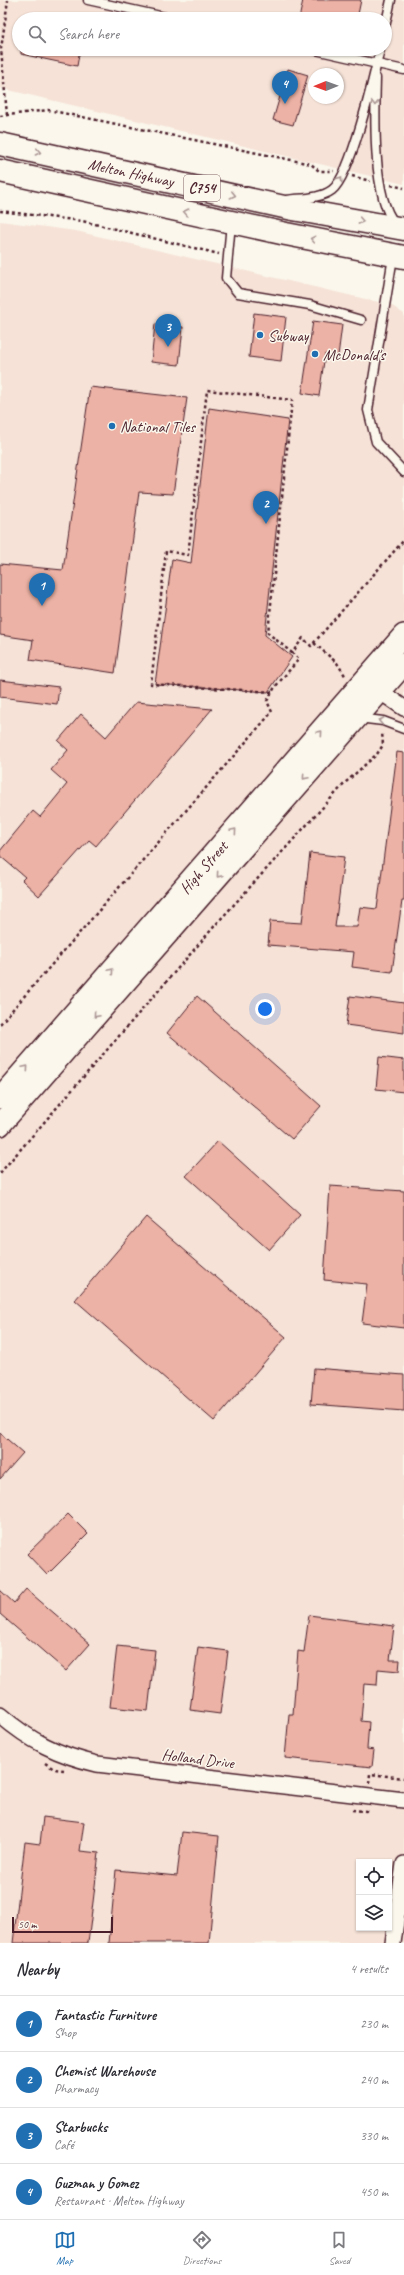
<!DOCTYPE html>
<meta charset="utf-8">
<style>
:root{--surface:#fff;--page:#f2f2f3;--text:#2b2b33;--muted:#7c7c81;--line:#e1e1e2;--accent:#1f6fb2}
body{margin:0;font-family:Caveat,sans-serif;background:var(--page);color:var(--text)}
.controls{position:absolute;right:12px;bottom:12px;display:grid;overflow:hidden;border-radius:0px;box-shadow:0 1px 3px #0004}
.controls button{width:36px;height:36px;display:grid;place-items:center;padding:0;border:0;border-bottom:1px solid var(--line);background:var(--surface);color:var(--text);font:20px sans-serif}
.compass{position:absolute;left:308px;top:68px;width:36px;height:36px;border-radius:50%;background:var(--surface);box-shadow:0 1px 3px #0004;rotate:269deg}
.scale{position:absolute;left:12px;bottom:10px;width:101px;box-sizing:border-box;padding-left:4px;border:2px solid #4a1f2b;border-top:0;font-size:11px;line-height:14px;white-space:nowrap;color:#4a1f2b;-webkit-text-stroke:3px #fbf7ec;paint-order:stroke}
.you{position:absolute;left:265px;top:1009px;width:14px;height:14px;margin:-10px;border:3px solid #fff;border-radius:50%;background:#1a73e8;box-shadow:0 0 0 6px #1a73e833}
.badge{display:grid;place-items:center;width:26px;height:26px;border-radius:50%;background:var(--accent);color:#fff;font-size:13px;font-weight:700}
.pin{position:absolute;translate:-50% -33px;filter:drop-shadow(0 1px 2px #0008)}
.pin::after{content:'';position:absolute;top:21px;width:14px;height:12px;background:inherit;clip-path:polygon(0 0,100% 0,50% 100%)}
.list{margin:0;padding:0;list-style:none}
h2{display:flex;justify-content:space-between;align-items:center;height:52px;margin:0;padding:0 16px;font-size:17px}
h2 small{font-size:13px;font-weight:400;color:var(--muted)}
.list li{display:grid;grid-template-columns:26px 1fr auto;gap:12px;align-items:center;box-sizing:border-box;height:56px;padding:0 16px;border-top:1px solid var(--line)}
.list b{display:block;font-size:15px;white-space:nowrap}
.list p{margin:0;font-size:13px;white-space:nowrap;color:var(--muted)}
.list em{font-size:13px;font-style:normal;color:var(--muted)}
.icon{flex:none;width:22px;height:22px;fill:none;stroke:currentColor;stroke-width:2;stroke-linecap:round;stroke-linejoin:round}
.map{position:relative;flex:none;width:404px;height:1943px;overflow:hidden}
.search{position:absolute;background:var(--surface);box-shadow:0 1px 3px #0004;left:12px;right:12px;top:12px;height:44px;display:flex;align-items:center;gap:10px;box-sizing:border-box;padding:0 14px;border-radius:22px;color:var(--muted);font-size:15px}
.sheet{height:276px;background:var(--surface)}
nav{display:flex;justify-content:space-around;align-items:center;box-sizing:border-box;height:56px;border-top:1px solid var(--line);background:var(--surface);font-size:11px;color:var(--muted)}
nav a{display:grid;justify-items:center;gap:2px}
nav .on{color:var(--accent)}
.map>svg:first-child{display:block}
</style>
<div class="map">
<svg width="404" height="1943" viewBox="0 0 404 1943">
<rect width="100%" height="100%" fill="#fbf7ec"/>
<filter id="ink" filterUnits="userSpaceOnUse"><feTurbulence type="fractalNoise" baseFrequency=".025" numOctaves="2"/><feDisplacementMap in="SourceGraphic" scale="8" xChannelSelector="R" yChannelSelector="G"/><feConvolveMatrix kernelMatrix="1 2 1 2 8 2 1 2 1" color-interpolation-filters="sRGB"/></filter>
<g filter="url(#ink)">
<g fill="#f6e2d7" fill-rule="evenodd">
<path d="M 0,0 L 404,0 L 404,184 L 0,88 ZM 19,19 L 385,19 L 385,49 L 19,49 ZM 314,74 L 338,74 L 338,98 L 314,98 Z"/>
<path d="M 0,221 L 76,231 L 391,305 L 404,314 L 404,1943 L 0,1943 ZM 359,1862 L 389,1862 L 389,1928 L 359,1928 Z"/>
</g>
<g fill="#ecb2a5" stroke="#4a1f2b">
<polygon points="303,0 361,0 357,19 299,19"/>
<polygon points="21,49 80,49 77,66 21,54"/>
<polygon points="288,69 308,75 293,125 273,120"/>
<polygon points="254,313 286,317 281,361 249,357"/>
<polygon points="313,321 342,325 338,356 325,354 319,396 302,393"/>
<polygon points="155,324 183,327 179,365 151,362"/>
<polygon points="90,387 187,398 173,494 139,492 115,673 30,660 33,640 0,635 0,564 63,570"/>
<polygon points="209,408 288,420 265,635 292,657 268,692 155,684 172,559 191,563"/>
<polygon points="0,680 59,687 57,704 0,697"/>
<polygon points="136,702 212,709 96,846 89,840 39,896 22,880 25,877 0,856 0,851 33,811 40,817 67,784 51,770 68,750 58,741 81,714 106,737"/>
<polygon points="397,752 404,753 404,901 402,901 392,972 352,967 354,952 268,945 270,921 302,923 310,853 344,857 335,927 357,927 360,907 377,909"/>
<polygon points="197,996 321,1106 292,1139 167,1033"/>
<polygon points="350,996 404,1003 404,1033 346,1025"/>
<polygon points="379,1057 404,1060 404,1092 376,1089"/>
<polygon points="218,1141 300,1215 269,1250 186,1176"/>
<polygon points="330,1186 404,1191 404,1328 362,1323 367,1284 324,1280"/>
<polygon points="146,1217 286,1337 214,1421 75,1300"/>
<polygon points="314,1368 404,1375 404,1411 311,1404"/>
<polygon points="0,1433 23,1453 0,1479"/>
<polygon points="68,1514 88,1534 47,1575 27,1554"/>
<polygon points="26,1589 90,1644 66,1671 0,1614 0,1590 14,1603"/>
<polygon points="309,1615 394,1626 390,1660 400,1660 399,1671 378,1669 377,1685 364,1684 361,1721 369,1722 367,1749 374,1750 372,1767 285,1758 289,1714 293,1714 298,1651 304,1652"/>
<polygon points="117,1646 155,1650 148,1711 110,1707"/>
<polygon points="198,1647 228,1651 220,1714 190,1710"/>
<polygon points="43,1817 84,1822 80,1851 99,1853 88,1943 13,1943 25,1842 40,1844"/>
<polygon points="182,1832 219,1836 209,1943 109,1943 116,1870 177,1876"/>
</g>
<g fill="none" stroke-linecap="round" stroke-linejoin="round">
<g stroke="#4a1f2b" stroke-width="11">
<g id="service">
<polyline points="88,0 174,19"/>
<polyline points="385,27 391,0"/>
<polyline points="311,49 404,70"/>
<path d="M 376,78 C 375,112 372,198 395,223"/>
<path d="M 287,200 C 300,198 320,199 332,190 C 351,176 374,76 380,49"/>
<polyline points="231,223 226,278 238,293 310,305 361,320"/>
<polyline points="393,257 368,410 376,442 404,472"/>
<polyline points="358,718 383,721 404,729"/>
</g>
</g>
<g stroke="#4a1f2b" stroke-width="18">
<g id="minor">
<polyline points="372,686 404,708"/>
<path d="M 0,1715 C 30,1741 58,1755 97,1764 L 404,1800"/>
<polyline points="393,1943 404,1864"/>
</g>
</g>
<g stroke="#4a1f2b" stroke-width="24">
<g id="secondary">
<polyline points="0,1098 404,635"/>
<polyline points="0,1125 404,664"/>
</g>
</g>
<g stroke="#4a1f2b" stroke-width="25">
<g id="trunk">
<polyline points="0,144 293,209 404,229"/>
<polyline points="0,171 286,234 404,257"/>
</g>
</g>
<g stroke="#4a1f2b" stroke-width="2.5" stroke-dasharray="3 3" stroke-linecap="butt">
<polyline points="7,115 1,49 8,0"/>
<polyline points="0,116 48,110 311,164 319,171 334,171"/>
<polyline points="352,176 370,181"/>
<polyline points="391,185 404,188"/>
<polyline points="0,211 82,221 219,254"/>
<polyline points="314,643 337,663 346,677"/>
<polyline points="272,692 151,684 166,551 188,555 207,390 292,400 268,633 292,653"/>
<polyline points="0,1024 272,712 267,701 275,687 299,659 292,653 303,638 311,646 404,540"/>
<polyline points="0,1173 219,921 346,782 377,754 383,745 382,732"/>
<polyline points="45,1763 54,1769 64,1770"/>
<polyline points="369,1783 370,1774 404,1778"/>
<polyline points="352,1810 366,1811 366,1808"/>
</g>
<use href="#service" stroke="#fbf7ec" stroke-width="8"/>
<use href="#minor" stroke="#fbf7ec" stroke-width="15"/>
<use href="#secondary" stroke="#fbf7ec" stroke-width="21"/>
<use href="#trunk" stroke="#fbf7ec" stroke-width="22"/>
</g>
<defs><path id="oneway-chevron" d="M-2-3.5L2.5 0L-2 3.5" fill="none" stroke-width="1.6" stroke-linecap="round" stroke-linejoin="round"/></defs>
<g stroke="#ab9695">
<use href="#oneway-chevron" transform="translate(375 103) rotate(92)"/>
<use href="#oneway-chevron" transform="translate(38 152) rotate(12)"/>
<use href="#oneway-chevron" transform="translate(340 179) rotate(-56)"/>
<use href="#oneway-chevron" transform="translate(233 195) rotate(13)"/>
<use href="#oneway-chevron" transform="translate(186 212) rotate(-168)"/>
<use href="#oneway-chevron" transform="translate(361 221) rotate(11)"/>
<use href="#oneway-chevron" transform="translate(313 239) rotate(-169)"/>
<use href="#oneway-chevron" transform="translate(381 721) rotate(-169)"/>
<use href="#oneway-chevron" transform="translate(320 733) rotate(-49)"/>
<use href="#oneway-chevron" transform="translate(305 777) rotate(131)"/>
<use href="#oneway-chevron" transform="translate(234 831) rotate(-49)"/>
<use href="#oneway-chevron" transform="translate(219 875) rotate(131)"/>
<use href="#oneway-chevron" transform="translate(111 971) rotate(-49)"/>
<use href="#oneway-chevron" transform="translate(96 1015) rotate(131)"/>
<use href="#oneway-chevron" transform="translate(26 1068) rotate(-49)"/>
</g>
</g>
<g fill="#1f6fb2" stroke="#fbf7ec" stroke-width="1.5">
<circle cx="260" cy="335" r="4"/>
<circle cx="315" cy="354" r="4"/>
<circle cx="112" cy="426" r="4"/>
</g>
<g text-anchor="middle" stroke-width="3" stroke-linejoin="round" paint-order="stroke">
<rect fill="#fbf7ec" stroke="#7f6065" stroke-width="1" x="184" y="175" width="36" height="26" rx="3"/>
<g font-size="15" font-weight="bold" fill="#4a1f2b">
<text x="202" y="193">C754</text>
</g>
<g font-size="16" fill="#4a1f2b" stroke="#fbf7ec">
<text transform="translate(131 172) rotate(12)" y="6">Melton Highway</text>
<text transform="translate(203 867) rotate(-49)" y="6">High Street</text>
<text transform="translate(198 1758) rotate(7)" y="6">Holland Drive</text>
</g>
<g font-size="16" fill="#4a1f2b" stroke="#fbf7ec" text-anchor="start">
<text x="268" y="341">Subway</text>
<text x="323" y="360">McDonald's</text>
<text x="120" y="432">National Tiles</text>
</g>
</g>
</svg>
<div class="controls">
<button><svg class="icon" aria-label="locate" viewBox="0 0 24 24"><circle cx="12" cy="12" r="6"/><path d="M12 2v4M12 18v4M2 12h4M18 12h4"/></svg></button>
<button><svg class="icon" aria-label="layers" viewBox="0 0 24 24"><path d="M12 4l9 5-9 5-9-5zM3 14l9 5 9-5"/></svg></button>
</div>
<svg class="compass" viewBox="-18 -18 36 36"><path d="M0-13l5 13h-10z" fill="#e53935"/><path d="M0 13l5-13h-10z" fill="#7c7c81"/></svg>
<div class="scale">50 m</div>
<div class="you"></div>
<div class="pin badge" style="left:42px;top:606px">1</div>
<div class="pin badge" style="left:266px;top:524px">2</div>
<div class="pin badge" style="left:168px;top:347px">3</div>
<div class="pin badge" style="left:285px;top:104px">4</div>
<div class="search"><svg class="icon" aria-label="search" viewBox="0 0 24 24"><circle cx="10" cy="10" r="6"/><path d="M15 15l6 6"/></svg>Search here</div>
</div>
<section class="sheet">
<h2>Nearby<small>4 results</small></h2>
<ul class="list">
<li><span class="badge">1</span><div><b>Fantastic Furniture</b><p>Shop</p></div><em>230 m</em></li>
<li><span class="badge">2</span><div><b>Chemist Warehouse</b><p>Pharmacy</p></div><em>240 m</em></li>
<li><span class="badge">3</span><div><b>Starbucks</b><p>Café</p></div><em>330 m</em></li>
<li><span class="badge">4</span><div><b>Guzman y Gomez</b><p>Restaurant · Melton Highway</p></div><em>450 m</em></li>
</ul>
</section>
<nav>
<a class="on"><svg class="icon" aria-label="map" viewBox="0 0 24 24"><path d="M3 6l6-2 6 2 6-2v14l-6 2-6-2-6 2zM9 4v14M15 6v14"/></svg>Map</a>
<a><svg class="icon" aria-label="directions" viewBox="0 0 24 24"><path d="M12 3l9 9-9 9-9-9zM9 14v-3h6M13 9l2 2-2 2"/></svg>Directions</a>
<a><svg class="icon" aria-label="saved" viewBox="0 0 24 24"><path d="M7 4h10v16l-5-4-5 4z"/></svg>Saved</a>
</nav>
